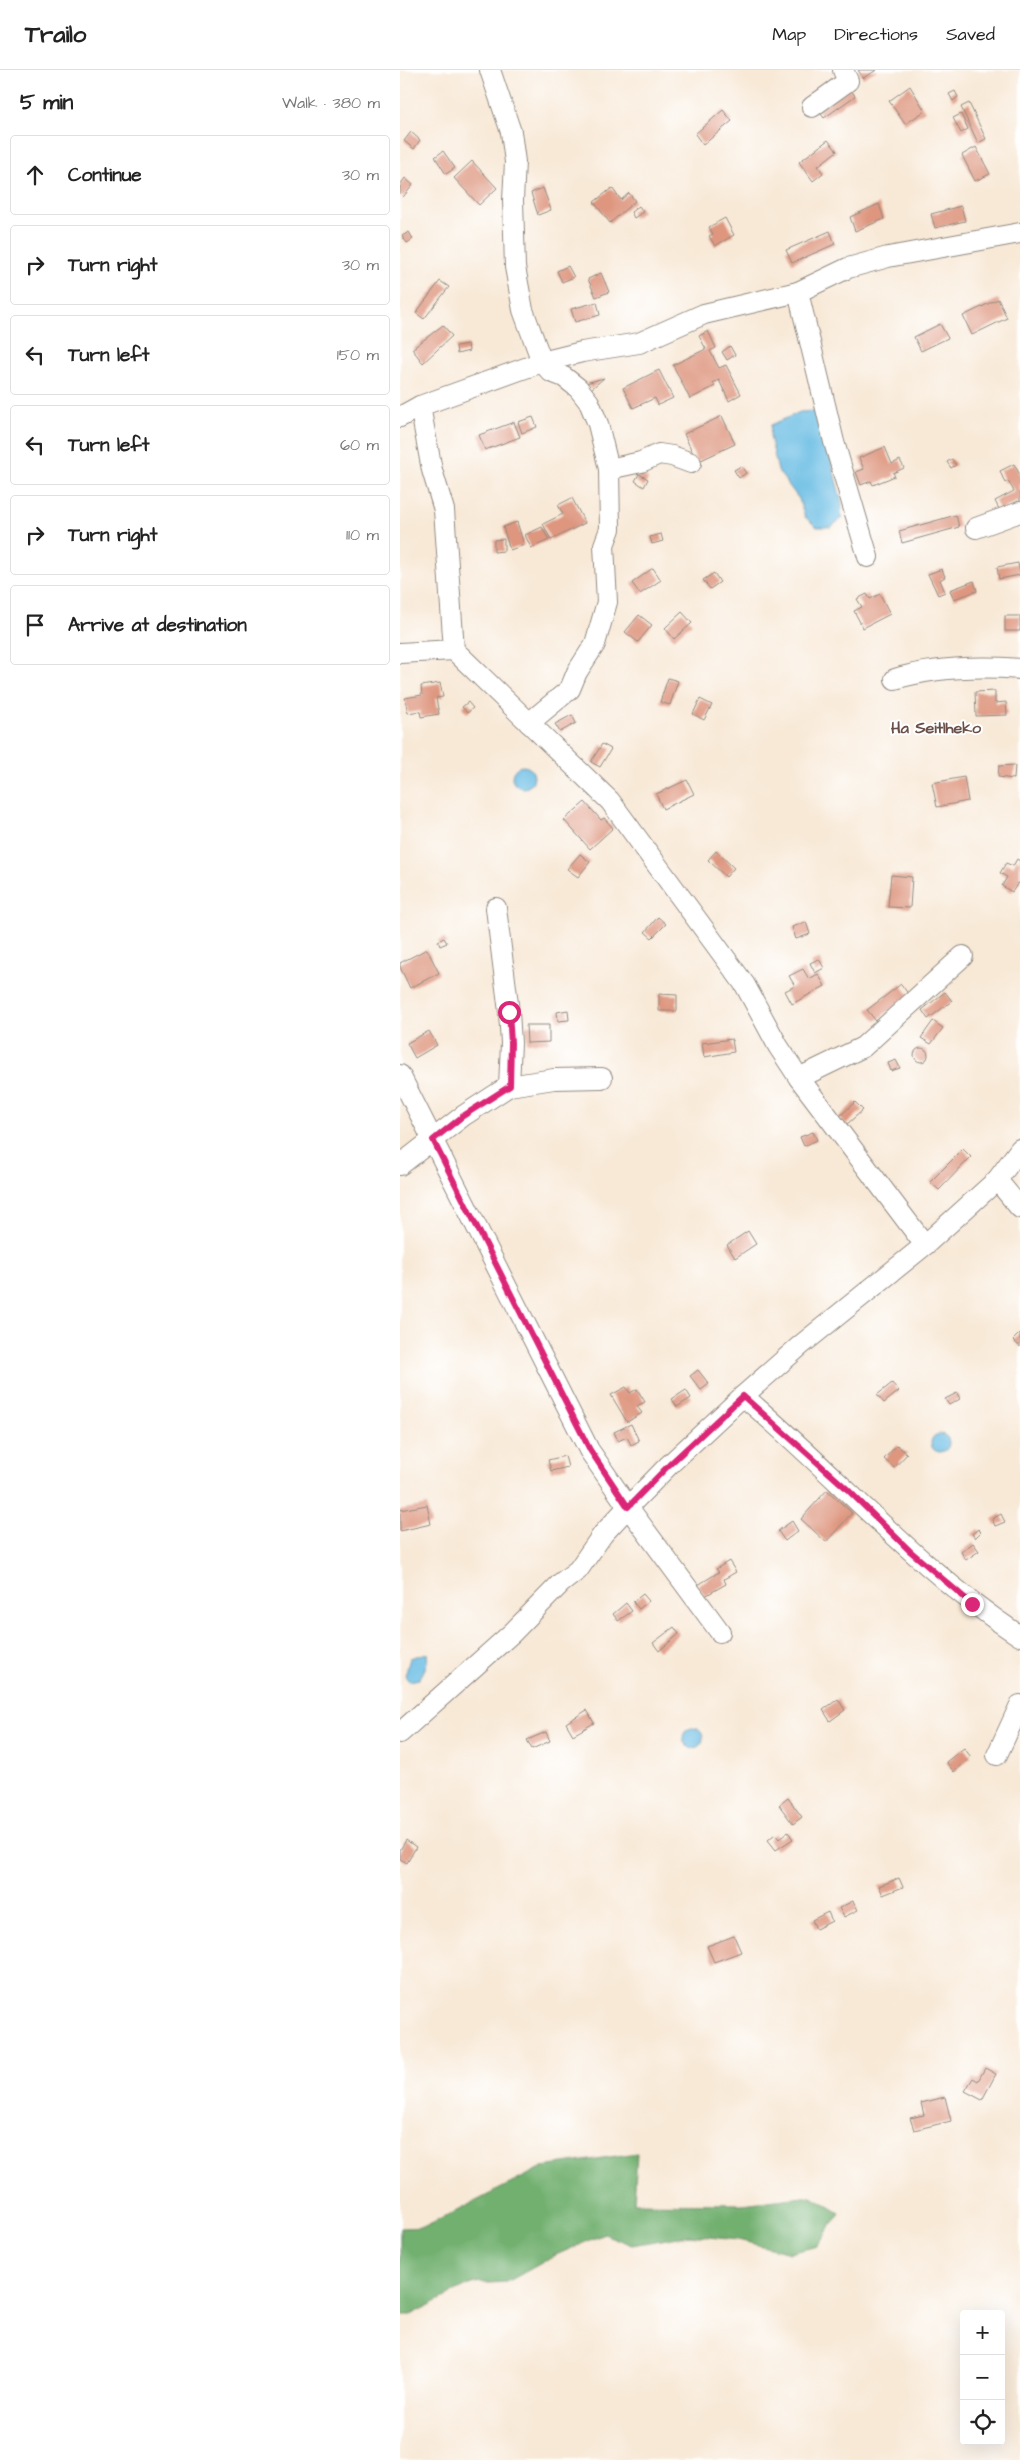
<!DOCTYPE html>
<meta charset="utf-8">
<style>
:root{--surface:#fff;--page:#f6f6f6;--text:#222;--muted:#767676;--line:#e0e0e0}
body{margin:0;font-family:"Architects Daughter",sans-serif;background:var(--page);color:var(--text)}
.controls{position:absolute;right:15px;bottom:15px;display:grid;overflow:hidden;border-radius:5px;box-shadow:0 5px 20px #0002}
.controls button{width:45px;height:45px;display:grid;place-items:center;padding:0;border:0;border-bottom:1px solid var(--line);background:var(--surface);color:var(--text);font:25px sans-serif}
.stop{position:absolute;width:15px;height:15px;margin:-11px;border:4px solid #db2777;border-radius:50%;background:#fff}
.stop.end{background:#db2777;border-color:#fff;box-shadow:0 1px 5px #0008}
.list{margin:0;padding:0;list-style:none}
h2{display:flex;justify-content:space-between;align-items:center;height:65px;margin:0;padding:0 20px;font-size:21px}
h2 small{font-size:16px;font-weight:400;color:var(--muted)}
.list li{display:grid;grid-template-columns:32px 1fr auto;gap:15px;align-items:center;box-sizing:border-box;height:80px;margin:0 10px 10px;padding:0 10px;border:1px solid var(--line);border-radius:5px}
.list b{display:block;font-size:19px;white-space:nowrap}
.list em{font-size:16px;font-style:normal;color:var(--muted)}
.icon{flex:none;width:28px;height:28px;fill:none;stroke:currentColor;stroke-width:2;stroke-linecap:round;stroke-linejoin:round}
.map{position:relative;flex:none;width:620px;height:2390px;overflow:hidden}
header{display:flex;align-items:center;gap:30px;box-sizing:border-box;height:70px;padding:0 25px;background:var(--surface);border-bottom:1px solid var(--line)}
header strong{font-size:24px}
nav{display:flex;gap:28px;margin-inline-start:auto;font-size:18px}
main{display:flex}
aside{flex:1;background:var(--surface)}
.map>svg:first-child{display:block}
</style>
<header>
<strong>Trailo</strong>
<nav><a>Map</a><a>Directions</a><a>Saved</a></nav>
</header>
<main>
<aside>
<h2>5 min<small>Walk · 380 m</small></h2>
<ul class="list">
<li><svg class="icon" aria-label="ahead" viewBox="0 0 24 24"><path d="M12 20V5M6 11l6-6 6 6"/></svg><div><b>Continue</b></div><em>30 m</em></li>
<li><svg class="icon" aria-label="right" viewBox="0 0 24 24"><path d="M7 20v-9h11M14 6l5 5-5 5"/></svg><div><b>Turn right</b></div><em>30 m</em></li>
<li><svg class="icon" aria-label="left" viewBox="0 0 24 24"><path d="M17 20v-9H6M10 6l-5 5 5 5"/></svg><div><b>Turn left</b></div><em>150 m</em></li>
<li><svg class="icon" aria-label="left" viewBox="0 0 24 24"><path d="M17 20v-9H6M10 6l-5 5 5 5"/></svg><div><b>Turn left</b></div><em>60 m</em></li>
<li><svg class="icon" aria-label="right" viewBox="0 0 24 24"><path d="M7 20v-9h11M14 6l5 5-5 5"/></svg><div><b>Turn right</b></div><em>110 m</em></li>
<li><svg class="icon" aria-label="arrive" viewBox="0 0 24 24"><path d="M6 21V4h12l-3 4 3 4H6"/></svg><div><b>Arrive at destination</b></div></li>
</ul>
</aside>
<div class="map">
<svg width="620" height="2390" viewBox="0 0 620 2390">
<rect width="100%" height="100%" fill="#fff"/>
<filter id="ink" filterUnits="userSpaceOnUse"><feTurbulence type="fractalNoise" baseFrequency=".02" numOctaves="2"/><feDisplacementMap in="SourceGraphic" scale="10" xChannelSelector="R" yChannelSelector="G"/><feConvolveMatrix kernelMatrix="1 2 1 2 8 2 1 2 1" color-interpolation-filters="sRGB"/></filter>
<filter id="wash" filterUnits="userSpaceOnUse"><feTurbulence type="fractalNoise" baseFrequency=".0096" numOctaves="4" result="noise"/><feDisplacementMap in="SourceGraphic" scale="20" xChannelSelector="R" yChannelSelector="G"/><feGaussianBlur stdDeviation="1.12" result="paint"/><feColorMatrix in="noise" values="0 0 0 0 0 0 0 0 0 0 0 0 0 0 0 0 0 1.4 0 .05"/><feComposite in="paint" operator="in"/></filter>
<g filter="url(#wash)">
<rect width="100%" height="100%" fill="#f8e9d7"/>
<polygon fill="#72b070" stroke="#4e6e4e" points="237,2083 234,2133 341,2134 412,2126 440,2143 417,2176 390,2183 338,2170 289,2165 232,2175 204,2164 156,2185 107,2212 71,2214 10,2245 0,2245 0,2158 25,2157 143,2097"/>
<g fill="#67bce3" stroke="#497487">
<polygon points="414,341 421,350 442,434 441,449 431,457 417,457 405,447 399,429 378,401 370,366 371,355 400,342"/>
<circle cx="123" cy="707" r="11"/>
<circle cx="540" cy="1373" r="9"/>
<path d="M 27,1583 C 29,1592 24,1602 19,1609 L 9,1611 L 5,1606 L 10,1588 Z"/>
<circle cx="293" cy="1668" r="10"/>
</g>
<g id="blocks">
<g fill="#de967f">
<polygon points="458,0 477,0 463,8"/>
<polygon points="510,16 525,41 505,54 489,31"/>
<polygon points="450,18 455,26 424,48 418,40"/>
<polygon points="555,21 558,27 553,31 549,24"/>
<polygon points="569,33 586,69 578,73 561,37"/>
<polygon points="323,40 332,51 303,75 295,64"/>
<polygon points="561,44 568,59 561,63 553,48"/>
<polygon points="11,62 20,70 14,79 4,71"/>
<polygon points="428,70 437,81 418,96 423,103 413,111 399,92"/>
<polygon points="576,77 590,104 575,111 562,85"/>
<polygon points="43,81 55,98 46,104 35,87"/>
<polygon points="72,91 97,118 79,135 54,108"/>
<polygon points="5,108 13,115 3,127 0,124 0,115"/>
<polygon points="143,118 151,140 138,145 131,123"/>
<polygon points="212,118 221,130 229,123 235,131 210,153 194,132"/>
<polygon points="479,134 484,149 455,161 450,147"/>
<polygon points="239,136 243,142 234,148 231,142"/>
<polygon points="561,136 565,151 535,158 531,144"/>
<polygon points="325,148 334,165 315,176 309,166 313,164 309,157"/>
<polygon points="430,161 435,174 392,193 386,180"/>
<polygon points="9,162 13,169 7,173 2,166"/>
<polygon points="168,196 174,207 162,212 157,201"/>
<polygon points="201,203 209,222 196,227 188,209"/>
<polygon points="40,211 49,217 24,249 16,243"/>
<polygon points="598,229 607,248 572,265 563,246"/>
<polygon points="197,232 200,245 175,252 171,239"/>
<polygon points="540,254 548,268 521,281 514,267"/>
<polygon points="43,255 52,266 23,293 12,279"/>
<polygon points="308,261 316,278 310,281 319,298 326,295 341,324 329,331 319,310 313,313 315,316 290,329 273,295 306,279 299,266"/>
<polygon points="68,274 69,281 57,284 56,276"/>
<polygon points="330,276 335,285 327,290 322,282"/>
<polygon points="259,300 273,328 258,335 255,328 233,338 223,318"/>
<polygon points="204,308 191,319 186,313"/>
<polygon points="322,346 335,374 297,392 284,364"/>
<polygon points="133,347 137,357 122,363 118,352"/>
<polygon points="114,352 120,367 85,380 79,365"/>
<polygon points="485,377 492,394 500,390 504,398 493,403 495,406 473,415 471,411 461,415 456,402 464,399 459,388"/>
<polygon points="552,389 556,395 551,398 547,392"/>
<polygon points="614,394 620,405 620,434 618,431 600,441 595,431 614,421 608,411 605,413 600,401"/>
<polygon points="341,396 346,403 339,408 334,400"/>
<polygon points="239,404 248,409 244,417 235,411"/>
<polygon points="172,428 185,453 151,470 143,454 163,444 158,435"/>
<polygon points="556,445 559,457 502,473 499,461"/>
<polygon points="117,452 124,475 110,480 103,457"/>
<polygon points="142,457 149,470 131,478 125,465"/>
<polygon points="261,464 263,471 252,474 250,467"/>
<polygon points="104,469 104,481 94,482 94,470"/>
<polygon points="618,493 620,505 599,509 597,497"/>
<polygon points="253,498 261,510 240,524 232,513"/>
<polygon points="542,499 545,507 540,510 545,522 538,525 528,504"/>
<polygon points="314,503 320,512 310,519 303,510"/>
<polygon points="574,511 577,521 554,529 550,520"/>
<polygon points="467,524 470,529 480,524 490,544 463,558 454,541 462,537 457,529"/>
<polygon points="282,542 292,553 274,569 265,558"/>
<polygon points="239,545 252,555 238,572 225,562"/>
<rect x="605" y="546" width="15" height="15"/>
<polygon points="268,608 278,611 270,635 260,632"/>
<polygon points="40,613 43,627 36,628 39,644 21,647 20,641 8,643 5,628 22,625 21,616"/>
<polygon points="595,621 595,633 606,632 607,645 576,646 575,622"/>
<polygon points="300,629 312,635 304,650 293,644"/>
<polygon points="68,632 73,638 67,643 62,637"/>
<polygon points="172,645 176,653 160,662 155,654"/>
<polygon points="202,674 211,679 200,697 191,692"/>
<polygon points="615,695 614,709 598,707 599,696"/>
<polygon points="564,707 568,731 537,737 532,713"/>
<polygon points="287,710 294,724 263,739 256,724"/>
<polygon points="185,732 201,750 204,748 213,758 190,779 164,750"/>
<polygon points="316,781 334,798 326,807 308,790"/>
<polygon points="180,784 190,792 178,807 167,799"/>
<polygon points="617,789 620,791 620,814 618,813 612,822 602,816 607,807 600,803 606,793 613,796"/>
<polygon points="491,805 512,807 510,838 488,837"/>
<polygon points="258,847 266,854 252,868 245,862"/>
<polygon points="406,852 410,864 396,869 392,857"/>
<polygon points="44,868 47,873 40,876 38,871"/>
<polygon points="27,879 39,903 10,918 0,897 0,893"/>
<polygon points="419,889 424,898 415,903 410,893"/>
<polygon points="403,899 409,909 418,904 425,916 392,934 385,921 395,916 389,906"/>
<polygon points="501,914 509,925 476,951 467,940"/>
<polygon points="545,922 552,931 528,949 522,940"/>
<polygon points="259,924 277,925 277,941 259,941"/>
<polygon points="168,940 169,950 158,951 157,942"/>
<polygon points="533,951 543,958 531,974 521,968"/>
<polygon points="126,955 149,955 149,972 127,973"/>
<polygon points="29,961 37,975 15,988 7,973"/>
<polygon points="332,969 334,982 304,987 302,973"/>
<circle cx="521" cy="985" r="7"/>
<polygon points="496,990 500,998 491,1001 488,993"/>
<polygon points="455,1032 463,1040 446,1055 439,1047"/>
<polygon points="413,1062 417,1070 404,1076 400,1067"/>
<polygon points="563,1079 571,1087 539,1120 530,1112"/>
<polygon points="348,1161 356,1174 335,1188 327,1175"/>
<polygon points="620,1263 620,1277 613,1270"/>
<polygon points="298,1300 309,1314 301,1320 290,1306"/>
<polygon points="492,1313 499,1321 484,1333 477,1325"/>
<polygon points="226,1317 230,1323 237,1319 245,1332 237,1336 242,1343 227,1352 211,1325"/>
<polygon points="286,1320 291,1328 277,1337 272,1329"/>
<polygon points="557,1323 560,1329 549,1335 545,1329"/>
<polygon points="231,1354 239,1371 231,1375 227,1367 218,1371 214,1362"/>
<polygon points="497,1375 507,1384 494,1398 484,1389"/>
<polygon points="165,1386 168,1397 151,1401 148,1390"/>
<polygon points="427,1420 452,1443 426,1472 401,1449"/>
<polygon points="27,1435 31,1454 0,1461 0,1440"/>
<polygon points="601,1444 605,1452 595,1456 592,1449"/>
<polygon points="392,1451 398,1461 385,1471 378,1461"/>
<polygon points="578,1459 581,1462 575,1468 572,1464"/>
<polygon points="573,1473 579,1481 566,1490 561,1482"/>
<polygon points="329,1491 336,1502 324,1509 326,1514 305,1526 298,1515 319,1502 316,1499"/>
<polygon points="243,1524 249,1531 239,1539 233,1532"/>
<polygon points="226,1533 232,1541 218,1551 213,1544"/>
<polygon points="274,1557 279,1564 259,1581 253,1573"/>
<polygon points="438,1629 445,1640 430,1651 423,1640"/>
<polygon points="187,1640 194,1653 173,1665 166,1653"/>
<polygon points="146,1662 150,1671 132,1679 127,1670"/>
<polygon points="564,1678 571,1687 554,1702 546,1692"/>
<polygon points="388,1728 402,1747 393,1754 379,1735"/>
<polygon points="388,1762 393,1769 376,1780 368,1770 375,1764 379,1769"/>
<polygon points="6,1770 16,1777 7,1793 0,1789 0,1780"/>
<polygon points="499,1808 503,1817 483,1825 479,1816"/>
<polygon points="453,1831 458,1840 444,1847 439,1838"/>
<polygon points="428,1842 432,1851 416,1859 412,1850"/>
<polygon points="334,1866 341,1882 314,1892 307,1876"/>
<polygon points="585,1998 596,2004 582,2030 565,2021 573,2008 578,2011"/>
<polygon points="545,2027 551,2051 514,2060 510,2048 524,2045 521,2033"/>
</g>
</g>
</g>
<g filter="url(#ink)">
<use href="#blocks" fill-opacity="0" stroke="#928a81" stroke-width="1"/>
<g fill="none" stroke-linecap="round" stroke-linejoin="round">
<g stroke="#928a81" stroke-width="22">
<g id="minor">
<polyline points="90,0 111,62 115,92 113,130 115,197 123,240 142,292 151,302 164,307 178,318 189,332 198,354 209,399 210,459 204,475 207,532 195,574 177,602 170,619 129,653"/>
<polyline points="412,37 448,11 443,0"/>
<polyline points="398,222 434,372 468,487"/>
<polyline points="0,347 20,336 142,292 182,282 239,273 304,244 398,222 448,198 488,187 620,163"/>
<polyline points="209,399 241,392 259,384 272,386 291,393"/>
<polyline points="576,458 620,442"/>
<polyline points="0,583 54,580"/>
<path d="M 495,609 C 535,597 579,596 620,599"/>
<polyline points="96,838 109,942 111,973 109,1016"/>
<polyline points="0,1005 189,1380 228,1437 320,1562"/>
<polyline points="399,1008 463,977 563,886"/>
<polyline points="0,1095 63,1046 109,1016 154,1009 202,1008"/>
<polyline points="597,1110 620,1138"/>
<polyline points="525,1175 597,1110 620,1079"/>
<path d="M 343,1326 C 437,1405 517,1499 620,1566"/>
<polyline points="0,1663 112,1563 161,1513 178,1500 203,1464 228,1437 269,1395 343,1326 401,1275 525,1175 399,1008 378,976 345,915 210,731 54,580 44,440 32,400 20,336"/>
<polyline points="597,1685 620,1635"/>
</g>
</g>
<use href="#minor" stroke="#fff" stroke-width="20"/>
</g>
</g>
<g fill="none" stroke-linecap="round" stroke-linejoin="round" filter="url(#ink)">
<polyline stroke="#db2777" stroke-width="6" points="109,942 111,973 110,1016 63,1046 33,1070 190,1380 228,1437 269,1395 343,1326 446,1418 510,1481 572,1534"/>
</g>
<g text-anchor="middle" stroke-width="4" stroke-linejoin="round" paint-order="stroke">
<g font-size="16" font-weight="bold" fill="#6a5048" stroke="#fff">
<text x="536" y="663">Ha Seitlheko</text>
</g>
</g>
</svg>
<div class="controls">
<button>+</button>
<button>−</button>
<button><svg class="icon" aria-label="locate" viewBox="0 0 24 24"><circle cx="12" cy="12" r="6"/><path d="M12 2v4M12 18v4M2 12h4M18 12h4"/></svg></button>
</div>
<div class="stop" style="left:109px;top:942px"></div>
<div class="stop end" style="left:572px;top:1534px"></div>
</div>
</main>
